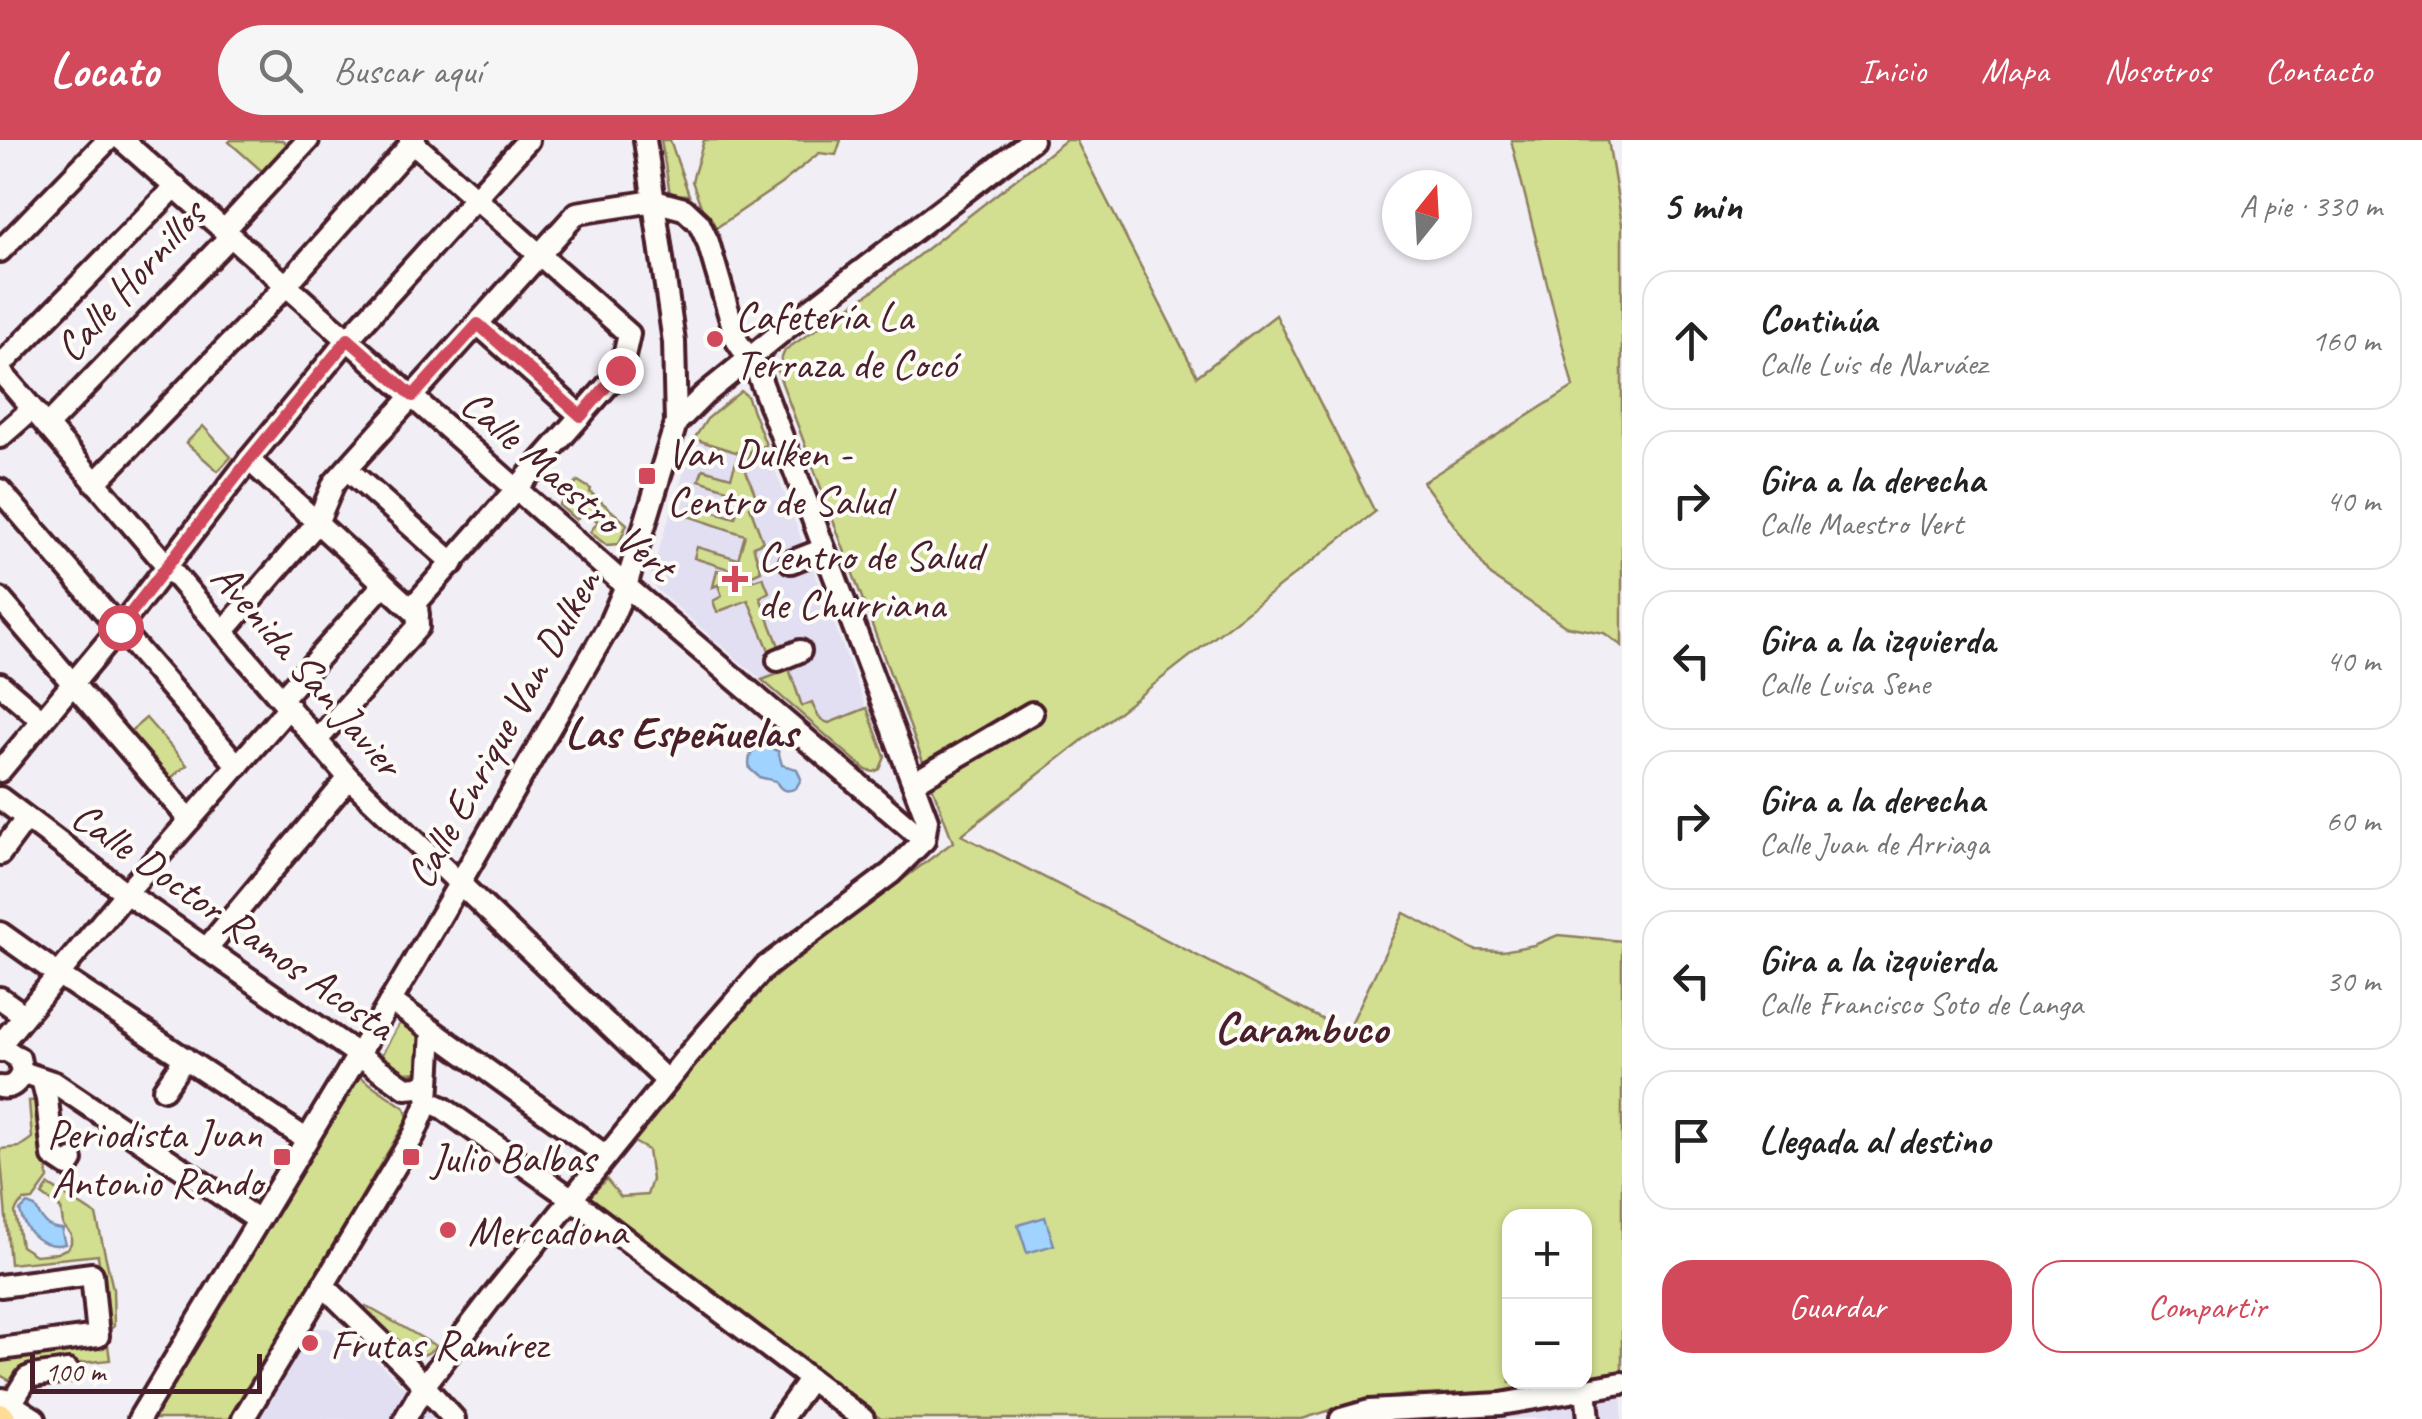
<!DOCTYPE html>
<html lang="es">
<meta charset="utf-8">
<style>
:root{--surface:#fff;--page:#f6f6f6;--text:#222;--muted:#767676;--line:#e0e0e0;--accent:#d1495b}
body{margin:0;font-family:Caveat,sans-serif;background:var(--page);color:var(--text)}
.controls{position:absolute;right:30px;bottom:30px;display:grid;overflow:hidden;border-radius:20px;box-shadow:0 2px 8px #0004}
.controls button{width:90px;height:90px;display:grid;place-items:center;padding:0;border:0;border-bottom:2px solid var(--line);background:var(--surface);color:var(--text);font:50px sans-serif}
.compass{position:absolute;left:1382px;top:30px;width:90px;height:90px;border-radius:50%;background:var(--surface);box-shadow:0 2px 8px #0004;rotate:18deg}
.scale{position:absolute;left:30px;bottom:25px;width:232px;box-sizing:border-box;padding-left:10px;border:5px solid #4a1f2b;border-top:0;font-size:28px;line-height:35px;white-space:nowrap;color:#4a1f2b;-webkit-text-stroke:8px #fdfcf7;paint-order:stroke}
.stop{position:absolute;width:30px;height:30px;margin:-22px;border:8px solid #d1495b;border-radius:50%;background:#fff}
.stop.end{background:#d1495b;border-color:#fff;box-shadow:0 2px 10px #0008}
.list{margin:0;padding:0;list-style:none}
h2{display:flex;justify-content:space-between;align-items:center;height:130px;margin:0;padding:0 40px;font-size:42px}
h2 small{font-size:32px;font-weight:400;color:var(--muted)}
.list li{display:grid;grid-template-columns:65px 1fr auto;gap:30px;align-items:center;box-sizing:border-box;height:140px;margin:0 20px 20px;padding:0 20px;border:2px solid var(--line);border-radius:30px}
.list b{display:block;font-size:38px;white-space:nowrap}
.list p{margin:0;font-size:32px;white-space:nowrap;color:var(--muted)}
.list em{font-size:32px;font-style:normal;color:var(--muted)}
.actions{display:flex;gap:20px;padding:30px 40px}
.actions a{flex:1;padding:22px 0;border:2px solid var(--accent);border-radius:30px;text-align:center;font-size:35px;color:var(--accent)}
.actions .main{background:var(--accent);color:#fff}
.icon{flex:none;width:55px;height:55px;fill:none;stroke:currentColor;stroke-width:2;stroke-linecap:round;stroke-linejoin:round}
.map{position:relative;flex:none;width:1622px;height:1279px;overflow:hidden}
header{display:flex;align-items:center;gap:60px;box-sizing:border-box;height:140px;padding:0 50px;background:var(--accent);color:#fff}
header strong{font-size:48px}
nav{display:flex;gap:55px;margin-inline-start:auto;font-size:35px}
.search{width:700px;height:90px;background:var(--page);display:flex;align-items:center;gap:25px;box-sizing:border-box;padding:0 35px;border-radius:55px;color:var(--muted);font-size:38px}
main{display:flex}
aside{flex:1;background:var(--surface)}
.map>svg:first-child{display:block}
</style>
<header>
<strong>Locato</strong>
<div class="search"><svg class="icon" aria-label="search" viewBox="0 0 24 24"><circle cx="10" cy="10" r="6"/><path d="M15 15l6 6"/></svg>Buscar aquí</div>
<nav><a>Inicio</a><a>Mapa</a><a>Nosotros</a><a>Contacto</a></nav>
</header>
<main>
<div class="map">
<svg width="1622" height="1279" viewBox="0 0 1622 1279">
<rect width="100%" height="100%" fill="#f1eff5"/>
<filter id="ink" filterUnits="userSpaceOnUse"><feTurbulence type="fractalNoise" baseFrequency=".01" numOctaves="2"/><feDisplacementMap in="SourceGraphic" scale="20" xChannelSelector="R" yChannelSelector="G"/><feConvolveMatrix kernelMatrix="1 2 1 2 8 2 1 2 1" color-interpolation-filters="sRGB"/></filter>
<g filter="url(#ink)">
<g fill="#e2dff2">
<polygon points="741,251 747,256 885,617 884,624 874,632 866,630 657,450 653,443 651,436 655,421 696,294 707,279"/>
<polygon points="313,1188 328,1188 379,1223 437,1279 258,1279"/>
<polygon points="1622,1251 1622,1279 1461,1278 1523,1275 1570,1261"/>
</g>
<g fill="#d2de90" stroke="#8e7e5e" stroke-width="2.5">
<polygon points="231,0 282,0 289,5 264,33 229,2"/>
<polygon points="661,0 670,0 689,55 670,54"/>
<polygon points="704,0 841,0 836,15 819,13 781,44 710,92 692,41"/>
<polygon points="1066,0 1076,0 1197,236 1276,175 1375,372 961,695 1347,892 1404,773 1475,810 1503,811 1534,805 1558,795 1622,801 1622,1231 1585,1238 1584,1076 1510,1076 1510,1242 1567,1242 1475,1255 1407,1255 1357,1262 1302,1279 881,1279 596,1068 590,1057 606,1039 621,1057 647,1055 652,1040 648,1010 634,1002 749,859 798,817 953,702 777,230 785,210 874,150"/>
<polygon points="1511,0 1608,0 1622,84 1622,506 1604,493 1565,486 1491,436 1423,342 1573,247"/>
<polygon points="741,251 747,256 766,305 751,310 745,328 758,362 750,367 763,402 753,406 761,431 750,436 694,418 697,407 738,419 745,395 688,376 692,365 735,378 742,354 699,340 703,329 731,337 739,313 694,299 707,279"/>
<polygon points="203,286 231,317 218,331 186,303"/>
<polygon points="578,341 591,349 590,352 627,384 619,404 606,405 590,392 598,382 585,370 576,380 559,365"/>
<polygon points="717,430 751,441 763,437 769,452 760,457 781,511 771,515 748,460 717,472 713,461 722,456 718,445 713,447"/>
<path d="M 787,523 L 802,566 L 812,562 C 816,572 818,580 829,583 L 867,568 L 885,617 L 880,629 L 874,632 L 866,630 L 762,540 L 778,534 L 776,528 Z"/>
<polygon points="146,578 187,625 166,642 126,595"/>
<path d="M 400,882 L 419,896 L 417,931 C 404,938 392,923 381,916 Z"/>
<polygon points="356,934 405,968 408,978 230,1279 148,1279"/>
<polygon points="43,960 48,1039 33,1060 24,1061 19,1065 15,1072 21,1106 35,1115 57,1113 68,1108 71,1103 71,1095 63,1085 61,1069 42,1055 49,1045 96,1075 113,1149 114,1186 107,1192 98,1115 10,1124 0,1009 19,1007 32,998 29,961"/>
<path d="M 366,1166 L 436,1206 C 428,1215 421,1217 409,1215 L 364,1169 Z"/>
<polygon points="108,1205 110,1220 31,1228 16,1244 0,1235 0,1216"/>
</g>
<g fill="#a0d4fe" stroke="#7e8caa" stroke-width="2.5">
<path d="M 764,605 L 778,611 L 782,625 L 797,629 L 801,639 L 796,648 C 786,653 780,650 776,641 L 759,637 L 750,629 C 747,617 752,609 764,605 Z"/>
<path d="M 27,1064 L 35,1067 C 43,1081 45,1088 63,1089 L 62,1093 L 65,1104 C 42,1109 25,1093 20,1071 Z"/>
<polygon points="1045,1077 1054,1105 1027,1113 1018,1085"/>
</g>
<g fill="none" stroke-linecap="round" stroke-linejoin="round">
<g stroke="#4a1f2b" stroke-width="28">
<g id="minor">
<polyline points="122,0 626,446 924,700"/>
<polyline points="0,111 108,0"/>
<polyline points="478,184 581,276"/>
<polyline points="0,226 176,46"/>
<polyline points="0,231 349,638 667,941"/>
<polyline points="676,283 704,255 789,186 1032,0"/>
<polyline points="47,286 224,103 230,84 308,0"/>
<polyline points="0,297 32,269"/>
<polyline points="249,320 418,475"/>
<polyline points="347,329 453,423"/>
<polyline points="95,343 279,153 415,0"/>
<polyline points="0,350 238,626"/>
<polyline points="791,422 824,409"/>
<polyline points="0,459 190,680"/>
<polyline points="224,491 317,383 334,343 577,73 654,61 684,69 699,83 708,102 737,201 757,231 927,680 924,700"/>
<polyline points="778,520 800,511"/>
<polyline points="0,544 42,580"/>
<polyline points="282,558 384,444"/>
<polyline points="317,600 418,487 417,462 621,230 629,194 410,0"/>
<polyline points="0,631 120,487 249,320 348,199 528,0"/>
<polyline points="913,643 1032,573"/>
<polyline points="0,658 126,753 406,948 418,947 429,942"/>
<polyline points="0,714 26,679"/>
<polyline points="0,793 59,835 306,999"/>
<polyline points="206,809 349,638"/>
<polyline points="0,858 24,875"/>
<polyline points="391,861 606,1016"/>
<polyline points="0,905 126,753 289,567"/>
<path d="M 0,911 L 7,911 L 19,918 L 22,932 C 18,943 11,949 0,947"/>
<polyline points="22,932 55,943 258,1080"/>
<polyline points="42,939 47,959 53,1016 68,1026 72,1020"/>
<polyline points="164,949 185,918"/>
<polyline points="428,961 443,968 572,1059 863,1279"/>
<polyline points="323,1145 407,1227 454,1279"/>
<polyline points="0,1146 92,1134 98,1196 0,1209"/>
<polyline points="1586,1249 1589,1279"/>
<polyline points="3,1259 35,1279"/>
<polyline points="11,1264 27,1238 32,1236 68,1231"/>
<polyline points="139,1279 408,832 608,487 626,446 676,283 674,202 645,0"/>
<polyline points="243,1279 414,995 428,961 432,891"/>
<polyline points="405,1279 424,1246 490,1160 689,914 764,828 891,733 924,700"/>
<polyline points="781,1279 810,1239"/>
<polyline points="1341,1279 1369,1271 1501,1264 1622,1243"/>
</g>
</g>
<g stroke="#4a1f2b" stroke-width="35">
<polyline id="major" points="0,1278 1,1279"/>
</g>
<use href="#minor" stroke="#fdfcf7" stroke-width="20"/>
<use href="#major" stroke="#ffdd96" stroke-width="28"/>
</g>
</g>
<g fill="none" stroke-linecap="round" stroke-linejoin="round" filter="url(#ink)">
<polyline stroke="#d1495b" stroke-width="12" points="120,487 249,320 348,199 413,256 478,184 581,276 620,230"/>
</g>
<g fill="#d1495b" stroke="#fdfcf7" stroke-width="4">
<circle cx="715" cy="199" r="10"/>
<rect x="637" y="326" width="20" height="20" rx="5"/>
<path d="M730 424h10v10h10v10h-10v10h-10v-10h-10v-10h10z"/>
<rect x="272" y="1007" width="20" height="20" rx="5"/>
<rect x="401" y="1007" width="20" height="20" rx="5"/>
<circle cx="448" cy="1090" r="10"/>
<circle cx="310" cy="1203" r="10"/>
</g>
<g text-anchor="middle" stroke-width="8" stroke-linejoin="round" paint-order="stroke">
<g font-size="42" fill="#4a1f2b" stroke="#fdfcf7">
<text transform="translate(129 140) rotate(-48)" y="15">Calle Hornillos</text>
<text transform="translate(569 344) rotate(41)" y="15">Calle Maestro Vert</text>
<text transform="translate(308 529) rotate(49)" y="15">Avenida San Javier</text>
<text transform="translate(502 588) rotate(-61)" y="15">Calle Enrique Van Dulken</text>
<text transform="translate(234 780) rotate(35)" y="15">Calle Doctor Ramos Acosta</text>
</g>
<g font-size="42" fill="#4a1f2b" stroke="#fdfcf7" text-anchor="start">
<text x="735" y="190">Cafetería La<tspan x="735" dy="48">Terraza de Cocó</tspan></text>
<text x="667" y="327">Van Dulken -<tspan x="667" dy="48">Centro de Salud</tspan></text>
<text x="758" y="430">Centro de Salud<tspan x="758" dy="48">de Churriana</tspan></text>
<text x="262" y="1008" text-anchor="end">Periodista Juan<tspan x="262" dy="48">Antonio Rando</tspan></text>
<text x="431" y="1032">Julio Balbas</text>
<text x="468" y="1105">Mercadona</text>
<text x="330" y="1218">Frutas Ramírez</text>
</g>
<g font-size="45" font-weight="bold" fill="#4a1f2b" stroke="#fdfcf7">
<text x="681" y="607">Las Espeñuelas</text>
<text x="1301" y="903">Carambuco</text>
</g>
</g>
</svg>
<div class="controls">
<button>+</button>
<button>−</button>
</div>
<svg class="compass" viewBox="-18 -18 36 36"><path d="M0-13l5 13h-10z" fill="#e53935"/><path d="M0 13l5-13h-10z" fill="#767676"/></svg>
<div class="scale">100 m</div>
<div class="stop" style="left:120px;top:487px"></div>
<div class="stop end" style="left:620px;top:230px"></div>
</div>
<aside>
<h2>5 min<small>A pie · 330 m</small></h2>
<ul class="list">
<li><svg class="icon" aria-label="ahead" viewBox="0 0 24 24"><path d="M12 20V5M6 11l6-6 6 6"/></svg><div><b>Continúa</b><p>Calle Luis de Narváez</p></div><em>160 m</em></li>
<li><svg class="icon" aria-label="right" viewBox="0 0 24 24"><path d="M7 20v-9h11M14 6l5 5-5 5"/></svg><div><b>Gira a la derecha</b><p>Calle Maestro Vert</p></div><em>40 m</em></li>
<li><svg class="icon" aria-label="left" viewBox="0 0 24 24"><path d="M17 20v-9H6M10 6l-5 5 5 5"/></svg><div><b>Gira a la izquierda</b><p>Calle Luisa Sene</p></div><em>40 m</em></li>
<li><svg class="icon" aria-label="right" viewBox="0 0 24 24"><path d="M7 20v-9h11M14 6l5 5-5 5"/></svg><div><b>Gira a la derecha</b><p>Calle Juan de Arriaga</p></div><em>60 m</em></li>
<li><svg class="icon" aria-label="left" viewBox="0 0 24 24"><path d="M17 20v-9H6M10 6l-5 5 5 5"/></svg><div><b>Gira a la izquierda</b><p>Calle Francisco Soto de Langa</p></div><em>30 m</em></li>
<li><svg class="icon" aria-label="arrive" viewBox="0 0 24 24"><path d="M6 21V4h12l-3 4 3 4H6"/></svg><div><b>Llegada al destino</b></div></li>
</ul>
<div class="actions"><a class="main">Guardar</a><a>Compartir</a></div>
</aside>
</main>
